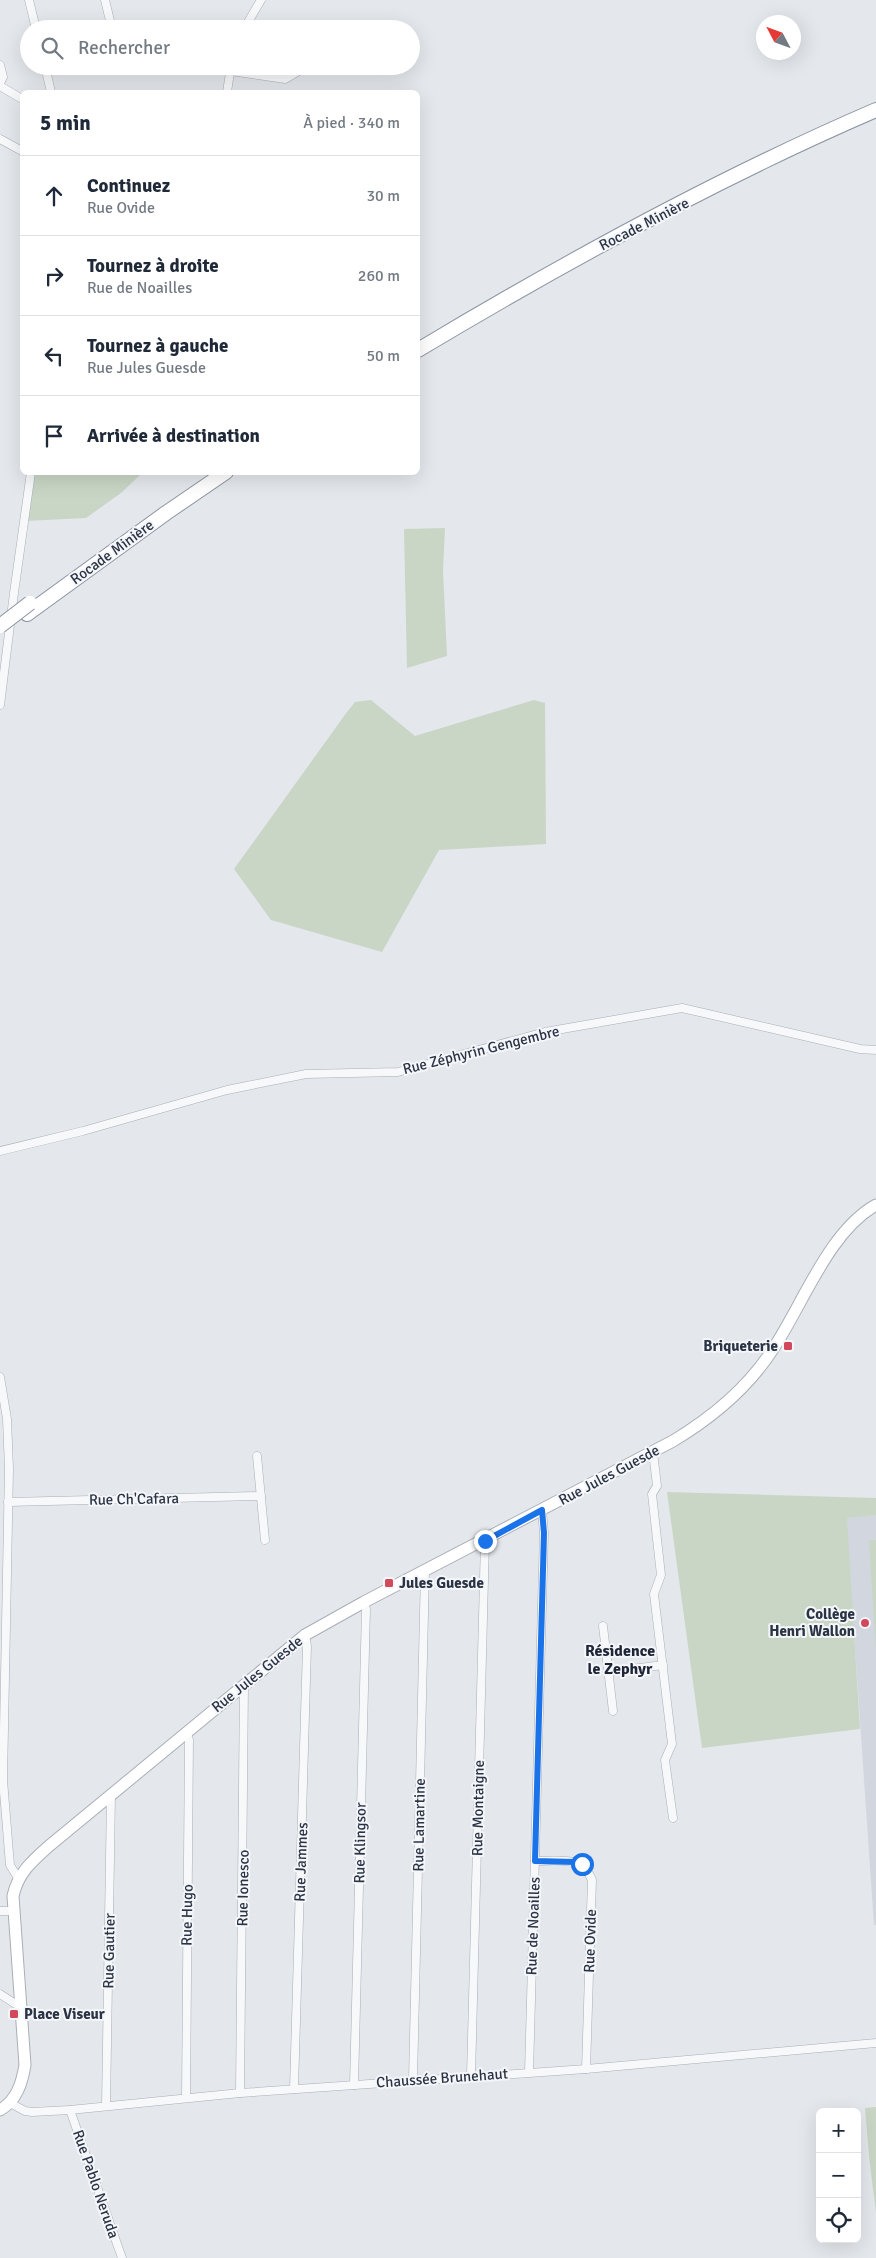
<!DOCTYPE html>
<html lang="fr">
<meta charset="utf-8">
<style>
:root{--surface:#fff;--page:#f2f2f3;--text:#1f2937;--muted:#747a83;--line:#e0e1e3}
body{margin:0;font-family:Signika,sans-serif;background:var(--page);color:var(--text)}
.controls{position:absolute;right:15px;bottom:15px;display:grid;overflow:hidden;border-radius:8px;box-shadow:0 5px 20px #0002}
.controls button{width:45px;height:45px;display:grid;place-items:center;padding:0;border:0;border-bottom:1px solid var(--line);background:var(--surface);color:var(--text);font:25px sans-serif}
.compass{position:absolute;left:756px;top:15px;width:45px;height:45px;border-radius:50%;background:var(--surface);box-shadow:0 5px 20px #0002;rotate:311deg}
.stop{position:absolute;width:15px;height:15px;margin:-11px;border:4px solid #1a73e8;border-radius:50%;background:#fff}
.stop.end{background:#1a73e8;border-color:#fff;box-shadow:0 1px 5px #0008}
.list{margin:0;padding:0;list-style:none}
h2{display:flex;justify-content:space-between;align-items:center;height:65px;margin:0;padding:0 20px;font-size:21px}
h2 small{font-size:16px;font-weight:400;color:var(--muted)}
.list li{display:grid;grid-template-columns:32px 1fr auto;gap:15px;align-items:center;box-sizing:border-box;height:80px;padding:0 20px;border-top:1px solid var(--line)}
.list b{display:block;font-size:19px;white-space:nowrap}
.list p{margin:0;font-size:16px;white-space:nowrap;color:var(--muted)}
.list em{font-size:16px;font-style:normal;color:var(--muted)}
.icon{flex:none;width:28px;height:28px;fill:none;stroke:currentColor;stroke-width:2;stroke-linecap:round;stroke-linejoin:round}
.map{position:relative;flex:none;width:876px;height:2258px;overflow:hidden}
.search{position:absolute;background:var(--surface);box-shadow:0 5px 20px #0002;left:20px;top:20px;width:400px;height:55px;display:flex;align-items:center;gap:12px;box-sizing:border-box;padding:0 18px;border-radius:28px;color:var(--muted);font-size:19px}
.panel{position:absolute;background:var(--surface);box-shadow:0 5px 20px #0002;left:20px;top:90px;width:400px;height:385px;border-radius:8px}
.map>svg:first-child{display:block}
</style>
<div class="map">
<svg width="876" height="2258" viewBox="0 0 876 2258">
<rect width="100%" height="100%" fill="#e4e7ec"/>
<polygon fill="#d2d6de" points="876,1515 876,1925 874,1925 846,1517"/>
<g fill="#c9d6c5">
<polygon points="31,473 142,473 121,493 86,518 25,521"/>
<polygon points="445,528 443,571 447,656 407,668 404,529"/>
<polygon points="371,700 415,736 534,700 545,703 546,844 439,850 382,952 271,920 234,869 347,712 355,702"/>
<polygon points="667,1492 876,1498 876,1515 847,1518 860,1729 702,1748"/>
<polygon points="869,1540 876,1540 876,1651"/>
<polygon points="876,2107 876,2213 869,2156 865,2108"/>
</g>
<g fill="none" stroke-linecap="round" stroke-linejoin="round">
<g stroke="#a9aeb7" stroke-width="9">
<g id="street">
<polyline points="29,0 36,29"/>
<polyline points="105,0 112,29"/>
<polyline points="244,29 261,0"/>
<polyline points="0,65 3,77 0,83"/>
<polyline points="45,66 51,92"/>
<polyline points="196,66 285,79 297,72"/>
<polyline points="0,86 22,99"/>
<polyline points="227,92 231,66"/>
<polyline points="0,139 22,151"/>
<polyline points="0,705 14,593 31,472"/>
<polyline points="0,1151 83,1131 227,1090 306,1074 398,1072 545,1032 682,1008 860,1049 876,1050"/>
<polyline points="0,1377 7,1419 9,1469 3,1780 10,1865 18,1878"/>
<polyline points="653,1452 657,1486 652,1494 661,1575 654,1594 672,1744 665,1760 673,1818"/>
<polyline points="257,1456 265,1540"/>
<polyline points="8,1502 261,1496"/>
<polyline points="603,1626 613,1711"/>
<polyline points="609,1672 663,1665"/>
<polyline points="186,1732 189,1740 186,2098"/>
<path d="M 535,1861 C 558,1861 582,1855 592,1880 L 586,2069"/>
<polyline points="0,1911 14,1911"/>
<polyline points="0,1994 20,2007"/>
<polyline points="529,2072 544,1533 542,1510"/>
<polyline points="471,2076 485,1541"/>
<polyline points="413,2080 425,1571"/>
<polyline points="354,2085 366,1609 364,1602"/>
<polyline points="294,2089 307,1646 305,1635"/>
<polyline points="240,2093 244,1684"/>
<polyline points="10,2103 25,2111 32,2112 70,2110 240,2093 586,2069 876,2043"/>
<polyline points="106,2106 111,1795"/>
<polyline points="70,2110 122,2258"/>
</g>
</g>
<g stroke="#a9aeb7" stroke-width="13">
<path id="secondary" d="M 0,2110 C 17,2100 22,2083 25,2065 L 13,1896 C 18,1873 32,1861 49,1846 L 305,1635 L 364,1602 L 673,1441 C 713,1417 748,1388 773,1349 C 803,1304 829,1231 876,1205"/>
</g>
<g stroke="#8b94a3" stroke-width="16">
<g id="highway">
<path d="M 418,350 C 565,262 718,178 876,110"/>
<polyline points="27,614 166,513 226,472"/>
</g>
</g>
<use href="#street" stroke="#f7f8fa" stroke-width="8"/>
<use href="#secondary" stroke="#fff" stroke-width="11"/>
<use href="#highway" stroke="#fff" stroke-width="14"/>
<g stroke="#8b94a3" stroke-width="16" stroke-linecap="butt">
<polyline id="highway-bridge" points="0,626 30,603"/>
</g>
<use href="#highway-bridge" stroke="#fff" stroke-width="14"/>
</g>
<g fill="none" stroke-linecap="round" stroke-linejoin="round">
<polyline stroke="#1a73e8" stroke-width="6" points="485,1541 542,1510 544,1533 535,1861 575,1862 582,1864"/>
</g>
<g fill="#d1495b" stroke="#f4f6f9" stroke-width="2">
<rect x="783" y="1341" width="10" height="10" rx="2.5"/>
<rect x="384" y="1578" width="10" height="10" rx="2.5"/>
<circle cx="865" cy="1623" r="5"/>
<rect x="9" y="2009" width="10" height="10" rx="2.5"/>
</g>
<g text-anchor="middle" stroke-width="4" stroke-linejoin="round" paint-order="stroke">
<g font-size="15" fill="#2b3445" stroke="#f4f6f9">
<text transform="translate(644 224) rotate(-27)" y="5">Rocade Minière</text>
<text transform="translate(112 552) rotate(-36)" y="5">Rocade Minière</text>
<text transform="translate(481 1050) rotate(-14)" y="5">Rue Zéphyrin Gengembre</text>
<text transform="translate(609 1475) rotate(-28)" y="5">Rue Jules Guesde</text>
<text transform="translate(134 1499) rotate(-1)" y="5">Rue Ch'Cafara</text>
<text transform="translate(257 1674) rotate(-39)" y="5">Rue Jules Guesde</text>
<text transform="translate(478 1808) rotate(-89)" y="5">Rue Montaigne</text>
<text transform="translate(419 1825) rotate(-89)" y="5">Rue Lamartine</text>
<text transform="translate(360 1843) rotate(-89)" y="5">Rue Klingsor</text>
<text transform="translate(301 1862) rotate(-88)" y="5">Rue Jammes</text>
<text transform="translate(243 1888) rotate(-89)" y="5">Rue Ionesco</text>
<text transform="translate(187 1915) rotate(-89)" y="5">Rue Hugo</text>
<text transform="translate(533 1926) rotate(-88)" y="5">Rue de Noailles</text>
<text transform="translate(590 1941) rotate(-88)" y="5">Rue Ovide</text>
<text transform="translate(109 1951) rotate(-89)" y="5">Rue Gautier</text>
<text transform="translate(442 2078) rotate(-4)" y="5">Chaussée Brunehaut</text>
<text transform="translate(96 2184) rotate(71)" y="5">Rue Pablo Neruda</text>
</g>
<g font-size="15" font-weight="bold" fill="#2b3445" stroke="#f4f6f9" text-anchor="end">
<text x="778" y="1351">Briqueterie</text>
<text x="399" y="1588" text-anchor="start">Jules Guesde</text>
<text x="855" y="1619">Collège<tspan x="855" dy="17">Henri Wallon</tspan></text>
<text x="24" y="2019" text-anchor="start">Place Viseur</text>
</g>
<g font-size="16" font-weight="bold" fill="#1d2536" stroke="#f4f6f9">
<text x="620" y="1656">Résidence<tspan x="620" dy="18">le Zephyr</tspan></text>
</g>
</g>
</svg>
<div class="controls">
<button>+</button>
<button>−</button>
<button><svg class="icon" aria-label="locate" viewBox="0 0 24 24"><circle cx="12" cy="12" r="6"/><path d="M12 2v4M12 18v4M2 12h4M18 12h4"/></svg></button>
</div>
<svg class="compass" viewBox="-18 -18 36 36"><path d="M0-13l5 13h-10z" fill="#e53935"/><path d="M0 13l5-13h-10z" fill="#747a83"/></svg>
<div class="stop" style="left:582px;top:1864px"></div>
<div class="stop end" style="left:485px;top:1541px"></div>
<div class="search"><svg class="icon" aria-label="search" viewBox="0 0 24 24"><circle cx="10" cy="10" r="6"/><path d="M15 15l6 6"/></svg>Rechercher</div>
<section class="panel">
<h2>5 min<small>À pied · 340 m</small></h2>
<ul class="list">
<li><svg class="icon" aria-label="ahead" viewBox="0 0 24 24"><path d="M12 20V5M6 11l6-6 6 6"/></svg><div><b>Continuez</b><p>Rue Ovide</p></div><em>30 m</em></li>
<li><svg class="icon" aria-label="right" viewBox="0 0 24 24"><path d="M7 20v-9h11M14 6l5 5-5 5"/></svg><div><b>Tournez à droite</b><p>Rue de Noailles</p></div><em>260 m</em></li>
<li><svg class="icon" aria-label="left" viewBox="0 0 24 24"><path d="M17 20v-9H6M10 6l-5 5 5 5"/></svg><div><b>Tournez à gauche</b><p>Rue Jules Guesde</p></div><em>50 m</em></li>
<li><svg class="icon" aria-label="arrive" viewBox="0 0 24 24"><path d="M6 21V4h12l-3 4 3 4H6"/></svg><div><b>Arrivée à destination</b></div></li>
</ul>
</section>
</div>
